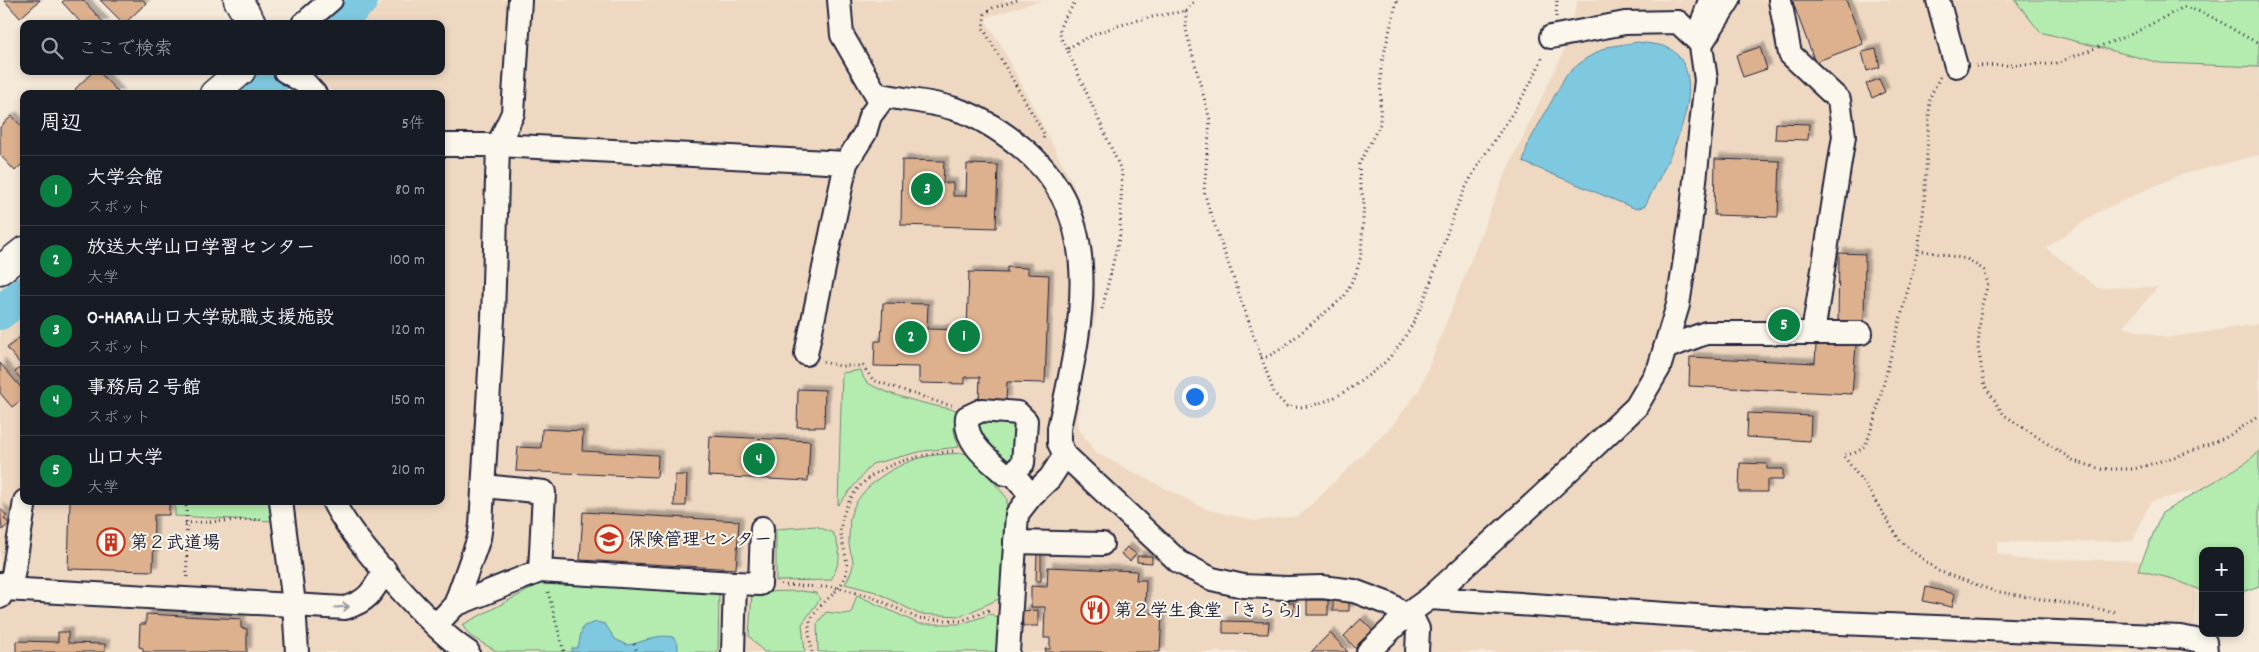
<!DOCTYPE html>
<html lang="ja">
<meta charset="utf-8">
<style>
:root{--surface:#171b24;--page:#242831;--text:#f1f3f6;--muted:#9ea1a6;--line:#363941;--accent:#0b8043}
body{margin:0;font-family:Dekko,"Klee One",sans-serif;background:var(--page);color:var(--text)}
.controls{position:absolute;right:15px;bottom:15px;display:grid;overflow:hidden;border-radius:10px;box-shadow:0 2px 8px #0003}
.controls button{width:45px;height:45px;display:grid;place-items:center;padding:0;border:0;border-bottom:1px solid var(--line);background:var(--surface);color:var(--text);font:25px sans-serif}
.you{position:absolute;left:1194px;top:396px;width:18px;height:18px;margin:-12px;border:4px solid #fff;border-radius:50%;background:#1a73e8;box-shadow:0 0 0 8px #1a73e833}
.badge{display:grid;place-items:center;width:32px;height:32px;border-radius:50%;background:var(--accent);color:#fff;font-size:16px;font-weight:700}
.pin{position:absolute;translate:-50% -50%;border:2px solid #fff;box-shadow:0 1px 5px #0006}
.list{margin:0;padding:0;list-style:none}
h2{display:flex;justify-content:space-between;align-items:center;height:65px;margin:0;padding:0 20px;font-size:21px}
h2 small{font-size:16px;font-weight:400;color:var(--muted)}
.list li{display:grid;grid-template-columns:32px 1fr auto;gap:15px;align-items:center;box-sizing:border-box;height:70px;padding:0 20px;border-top:1px solid var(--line)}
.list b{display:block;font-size:19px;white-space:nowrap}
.list p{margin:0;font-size:16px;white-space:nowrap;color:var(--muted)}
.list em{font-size:16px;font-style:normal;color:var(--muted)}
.icon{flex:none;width:28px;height:28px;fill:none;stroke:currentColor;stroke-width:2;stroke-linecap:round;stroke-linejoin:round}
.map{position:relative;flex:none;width:2259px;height:652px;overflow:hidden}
.search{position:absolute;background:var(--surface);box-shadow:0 2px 8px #0003;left:20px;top:20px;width:425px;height:55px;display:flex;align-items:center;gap:12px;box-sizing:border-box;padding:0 18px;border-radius:10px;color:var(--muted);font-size:19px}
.panel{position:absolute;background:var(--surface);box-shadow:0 2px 8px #0003;left:20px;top:90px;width:425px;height:415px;border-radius:10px}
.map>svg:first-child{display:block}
</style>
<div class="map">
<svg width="2259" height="652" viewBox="0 0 2259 652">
<defs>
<filter id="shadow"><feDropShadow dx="4.5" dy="-4.5" stdDeviation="1" flood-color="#0004"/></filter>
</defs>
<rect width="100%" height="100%" fill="#f5e9d9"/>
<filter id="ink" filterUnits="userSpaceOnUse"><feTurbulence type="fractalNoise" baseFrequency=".02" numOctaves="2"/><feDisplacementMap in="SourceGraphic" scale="10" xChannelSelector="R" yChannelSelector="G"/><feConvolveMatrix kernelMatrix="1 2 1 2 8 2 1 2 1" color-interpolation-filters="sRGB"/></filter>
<g filter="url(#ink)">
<polygon fill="#eed8c2" points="385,0 1043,0 984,18 1001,45 1073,184 1092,241 1097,310 1079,395 1078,428 1096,453 1208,510 1256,521 1299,516 1392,426 1420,389 1504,176 1563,53 1578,0 2259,0 2259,155 2177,176 2098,212 2046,248 2098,288 2158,287 2123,327 2166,338 2259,324 2259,474 2150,502 2133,541 1997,542 1997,553 2018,559 2196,561 2194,652 0,652 0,327 24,307 24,501 441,501 441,94 334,94 312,71 441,71 441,24 358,24"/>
<g fill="#b4ecaf" stroke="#6b8775">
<polygon points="2015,0 2259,0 2259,67 2160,63 2040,32"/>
<path d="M 861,370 C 862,373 863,379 866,381 C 879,394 944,409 964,411 C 950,426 953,429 959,447 L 923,451 L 872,464 L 838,505 L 842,373 Z"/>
<polygon points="979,423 1012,423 1018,428 1018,454 1007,465 974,429"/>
<polygon points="2259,451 2259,586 2240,593 2240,551 2203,551 2203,591 2173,579 2138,570 2162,513 2247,462"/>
<path d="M 962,453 L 970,454 L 1007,498 L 1003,597 L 961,616 L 919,614 L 876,592 L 845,584 C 861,557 848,560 849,537 C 850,531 849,524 850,518 C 857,486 898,462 928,456 C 939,454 951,454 962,453 Z"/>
<polygon points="175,501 270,501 273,521 175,516"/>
<path d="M 816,526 L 833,533 C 842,554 841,559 831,580 L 776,581 L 776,529 Z"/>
<polygon points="540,584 719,592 718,652 498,652 470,636 462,625"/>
<polygon points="801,591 816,593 820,599 802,624 805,652 764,652 749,636 752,592"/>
<polygon points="857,595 919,624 961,624 991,614 1003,620 1000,652 818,652 817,624 826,612 842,614 851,613"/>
</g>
<g fill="#7fc9e0" stroke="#5a869e">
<path d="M 1638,42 C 1648,44 1664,44 1672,50 C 1715,84 1663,169 1645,206 L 1636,209 L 1523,162 L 1528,144 L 1566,75 L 1585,59 L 1607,47 Z"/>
<path d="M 597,622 L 605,624 L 615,639 L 627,645 C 644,643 655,633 673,637 L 678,644 L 678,650 L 676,652 L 572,652 L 572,648 L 577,648 C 581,642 579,633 584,626 Z"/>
</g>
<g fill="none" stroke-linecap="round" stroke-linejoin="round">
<g stroke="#7fc9e0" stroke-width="34">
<polyline points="335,24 361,0"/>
<polyline points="256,94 282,71"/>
<polyline points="0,313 24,293"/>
</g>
</g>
<g fill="#ddb18e" stroke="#22223b" filter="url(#shadow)">
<polygon points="4,0 40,0 20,18"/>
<polygon points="65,0 83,0 105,24 82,24 62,2"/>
<polygon points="100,0 143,0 146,3 124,24"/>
<polygon points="1792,0 1846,0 1863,44 1815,62"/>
<polygon points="1760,47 1767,69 1743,77 1736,55"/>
<polygon points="1876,49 1880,67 1867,71 1862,52"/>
<polygon points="94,71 98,71 120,94 79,94 75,89"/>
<polygon points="1879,79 1885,92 1872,98 1866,84"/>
<polygon points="12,116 24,129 24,162 15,171 0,155 0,127"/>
<polygon points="1776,123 1809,124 1808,140 1775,139"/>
<polygon points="1715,159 1780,161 1778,217 1714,215"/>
<polygon points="902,160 944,161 943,183 953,183 953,196 966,196 967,164 998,165 996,228 901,225"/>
<polygon points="1839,253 1865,254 1864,322 1838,321"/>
<polygon points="1007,267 1028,268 1028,274 1049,275 1045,383 1007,382 1006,401 979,400 980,377 965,377 965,384 919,383 919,367 874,366 875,341 881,341 883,303 928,304 927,329 967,330 969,272 1007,273"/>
<polygon points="24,334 24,379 22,380 15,372 22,366 7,348"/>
<polygon points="1816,344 1856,345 1852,394 1689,386 1690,357 1815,363"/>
<polygon points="0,363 24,391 24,398 12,407 0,393"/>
<polygon points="798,389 825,390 824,427 797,427"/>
<polygon points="1748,413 1811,416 1810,441 1747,437"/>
<polygon points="542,429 583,431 582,451 658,455 657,477 516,471 518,447 541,448"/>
<polygon points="710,436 810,441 808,481 708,476"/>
<polygon points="1740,463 1767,464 1767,469 1783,469 1783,480 1767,480 1767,492 1739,492"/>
<polygon points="675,475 687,475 686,506 674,506"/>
<polygon points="70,501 169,501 169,515 154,515 153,571 68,569"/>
<polygon points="0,508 7,516 4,518 9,524 2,530"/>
<polygon points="583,512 739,521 736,569 580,560"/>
<polygon points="1127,547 1136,554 1130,561 1121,554"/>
<polygon points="1037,553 1041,553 1041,581 1036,581"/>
<polygon points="1137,556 1152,556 1152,563 1137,562"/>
<polygon points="1048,567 1137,571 1136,580 1146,580 1145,613 1162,614 1160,652 1046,652 1045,649 1050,649 1050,638 1044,638 1045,607 1031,607 1031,586 1047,587"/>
<polygon points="1926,587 1955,594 1952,607 1923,601"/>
<polygon points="1349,598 1349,611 1333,611 1333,599"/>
<rect x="1307" y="600" width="21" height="15"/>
<polygon points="1283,602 1294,603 1293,615 1283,614"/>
<polygon points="1038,610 1038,626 1023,626 1022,611"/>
<polygon points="146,614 241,619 241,628 247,629 247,652 143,652 143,648 139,647 140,624 146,624"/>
<polygon points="1361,619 1376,634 1358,651 1344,636"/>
<polygon points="1223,621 1269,622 1268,634 1223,633"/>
<polygon points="58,632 68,632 68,643 105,644 105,652 16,652 16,641 58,642"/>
<polygon points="1330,633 1348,652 1311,652"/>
</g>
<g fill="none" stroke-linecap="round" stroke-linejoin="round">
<g stroke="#22223b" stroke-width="26">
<g id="minor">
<path d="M 839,0 L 842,35 L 876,94 C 902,100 930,101 955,109 C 979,116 1001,131 1020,146 C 1111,218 1080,331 1059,428 L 1059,443 L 1065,455 L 1179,562 L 1212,579 L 1243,586 L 1287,588 L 1322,587 L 1354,591 L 1389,604 L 1414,621 L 1418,629 L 1417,652"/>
<polyline points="1780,0 1790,54 1839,100 1844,136 1813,333"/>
<polyline points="1938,0 1956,66"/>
<polyline points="303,24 331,0"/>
<polyline points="1551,37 1625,23 1678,22 1701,44 1729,0"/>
<polyline points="285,71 305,83 315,94"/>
<polyline points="441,145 498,145 846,163 806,354"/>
<polyline points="846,163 865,133 870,116 885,96"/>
<polyline points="1665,348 1706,333 1861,333"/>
<path d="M 1013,473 L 1023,463 L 1026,421 L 1018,413 L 982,410 L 967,417 C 964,442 988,459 1005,474 L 1013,473 L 1031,496"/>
<polyline points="281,501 294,604 297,652"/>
<path d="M 333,501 C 351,539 432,629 468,652"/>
<polyline points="1015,542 1102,544"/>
<polyline points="540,571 735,583 733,652"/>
<polyline points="735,583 760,584 762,528"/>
<path d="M 0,584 L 5,589 L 345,608 C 369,601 373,591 385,570"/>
<polyline points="0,597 13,575 25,501"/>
<polyline points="1430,598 1741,619 2181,637 2205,642 2206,652"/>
<polyline points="455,605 540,571 544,492 484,486"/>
<polyline points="436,625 455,605 479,538 481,525 493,318 498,145 513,113 520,0"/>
<polyline points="1008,652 1017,514 1031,496 1050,478 1065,455"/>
<polyline points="1368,652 1406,615 1430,598 1543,495 1636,407 1659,368 1678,305 1690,226 1706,80 1699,32 1710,0"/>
</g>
</g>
<g stroke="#22223b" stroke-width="31">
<g id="major">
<polyline points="238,0 252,24"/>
<polyline points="214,94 241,71"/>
<polyline points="0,270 24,251"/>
</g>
</g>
<g stroke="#22223b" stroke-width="3" stroke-dasharray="1 4" stroke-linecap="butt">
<polyline points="1017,0 993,8 985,14 983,28 1044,134 1043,141"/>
<polyline points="1186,11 1195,0"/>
<polyline points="1556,17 1557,0"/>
<path d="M 1067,49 C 1051,26 1065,21 1076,0"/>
<path d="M 1976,66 L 2054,64 L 2132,34 L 2184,7 C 2215,14 2231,31 2259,43"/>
<path d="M 1940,77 L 1930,97 L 1924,207 L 1918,250 L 1874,421 C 1867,441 1867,453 1843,455 L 1868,489 L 1900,541 L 1938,571 L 1994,591 L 2116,612"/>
<polyline points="1918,250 1967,259 1984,270 1988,284 1981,308 1978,348 1985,386 2004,415 2074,461 2101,469 2134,469 2181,455 2227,437 2259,416"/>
<path d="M 1102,309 L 1120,234 L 1122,172 L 1067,49 C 1101,27 1146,17 1186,11 L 1186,30 L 1210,120 L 1204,191 L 1209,209 L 1274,393 L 1287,407 C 1313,409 1335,399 1357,384 C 1367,376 1380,368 1389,358 C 1433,309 1438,239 1468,183 C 1492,139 1525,102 1543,56"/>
<polyline points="1261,357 1267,357 1281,349 1344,297 1356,273 1361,256 1364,201 1360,186 1359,164 1380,124 1381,66 1397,0"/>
<polyline points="823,362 840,366 863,366 873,380 944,404 952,405"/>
<polyline points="186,501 187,581"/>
<polyline points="185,523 264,519"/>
<polyline points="781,585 839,588 870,596 917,618 961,621 991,609"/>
<polyline points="548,592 564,652"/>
<polyline points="634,644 637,652"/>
<path d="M 812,652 C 811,644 807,630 810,622 C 817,602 840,595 846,574 C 850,557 838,539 841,525 C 851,469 906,456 955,451"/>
</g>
<use href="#minor" stroke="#fbf7ec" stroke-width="22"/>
<use href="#major" stroke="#fbf7ec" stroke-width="28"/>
</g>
<defs><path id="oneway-shaft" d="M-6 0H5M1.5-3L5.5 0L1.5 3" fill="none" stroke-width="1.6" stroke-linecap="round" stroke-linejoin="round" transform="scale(1.25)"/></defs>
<use stroke="#99979c" href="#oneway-shaft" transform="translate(342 607) rotate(-3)"/>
</g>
<defs>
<g id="university-ring" transform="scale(1.4375)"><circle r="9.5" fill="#fbf7ec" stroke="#c8321e" stroke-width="1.5"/><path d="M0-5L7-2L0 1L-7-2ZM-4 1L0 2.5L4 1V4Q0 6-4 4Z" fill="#c8321e"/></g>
<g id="building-ring" transform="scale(1.4375)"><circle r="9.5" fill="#fbf7ec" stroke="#c8321e" stroke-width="1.5"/><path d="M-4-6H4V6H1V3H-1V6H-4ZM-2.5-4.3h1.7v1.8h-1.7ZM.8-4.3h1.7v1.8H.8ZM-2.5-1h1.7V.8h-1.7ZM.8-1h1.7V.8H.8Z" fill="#c8321e"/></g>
<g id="restaurant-ring" transform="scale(1.4375)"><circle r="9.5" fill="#fbf7ec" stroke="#c8321e" stroke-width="1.5"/><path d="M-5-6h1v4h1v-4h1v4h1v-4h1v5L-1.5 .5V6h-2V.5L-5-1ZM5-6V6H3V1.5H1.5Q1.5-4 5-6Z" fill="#c8321e"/></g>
</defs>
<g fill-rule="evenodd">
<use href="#university-ring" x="609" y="539"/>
<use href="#building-ring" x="111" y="542"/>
<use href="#restaurant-ring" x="1095" y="610"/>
</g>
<g text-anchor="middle" stroke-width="4" stroke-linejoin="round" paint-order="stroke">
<g font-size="18" font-weight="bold" fill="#22223b" stroke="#fbf7ec" text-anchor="start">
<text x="628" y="545">保険管理センター</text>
<text x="130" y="548">第２武道場</text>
<text x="1114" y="616">第２学生食堂「きらら」</text>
</g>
</g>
</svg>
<div class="controls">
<button>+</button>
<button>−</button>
</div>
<div class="you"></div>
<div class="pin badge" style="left:964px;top:336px">1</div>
<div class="pin badge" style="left:911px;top:337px">2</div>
<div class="pin badge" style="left:927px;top:189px">3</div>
<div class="pin badge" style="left:759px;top:459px">4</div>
<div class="pin badge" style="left:1784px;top:325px">5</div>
<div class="search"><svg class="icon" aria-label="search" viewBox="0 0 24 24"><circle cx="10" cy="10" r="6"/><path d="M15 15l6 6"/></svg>ここで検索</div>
<section class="panel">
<h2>周辺<small>5件</small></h2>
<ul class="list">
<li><span class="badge">1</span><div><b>大学会館</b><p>スポット</p></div><em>80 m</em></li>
<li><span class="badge">2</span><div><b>放送大学山口学習センター</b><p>大学</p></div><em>100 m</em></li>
<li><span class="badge">3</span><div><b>O-HARA山口大学就職支援施設</b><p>スポット</p></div><em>120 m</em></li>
<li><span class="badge">4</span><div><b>事務局２号館</b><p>スポット</p></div><em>150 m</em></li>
<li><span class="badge">5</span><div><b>山口大学</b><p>大学</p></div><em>210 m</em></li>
</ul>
</section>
</div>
